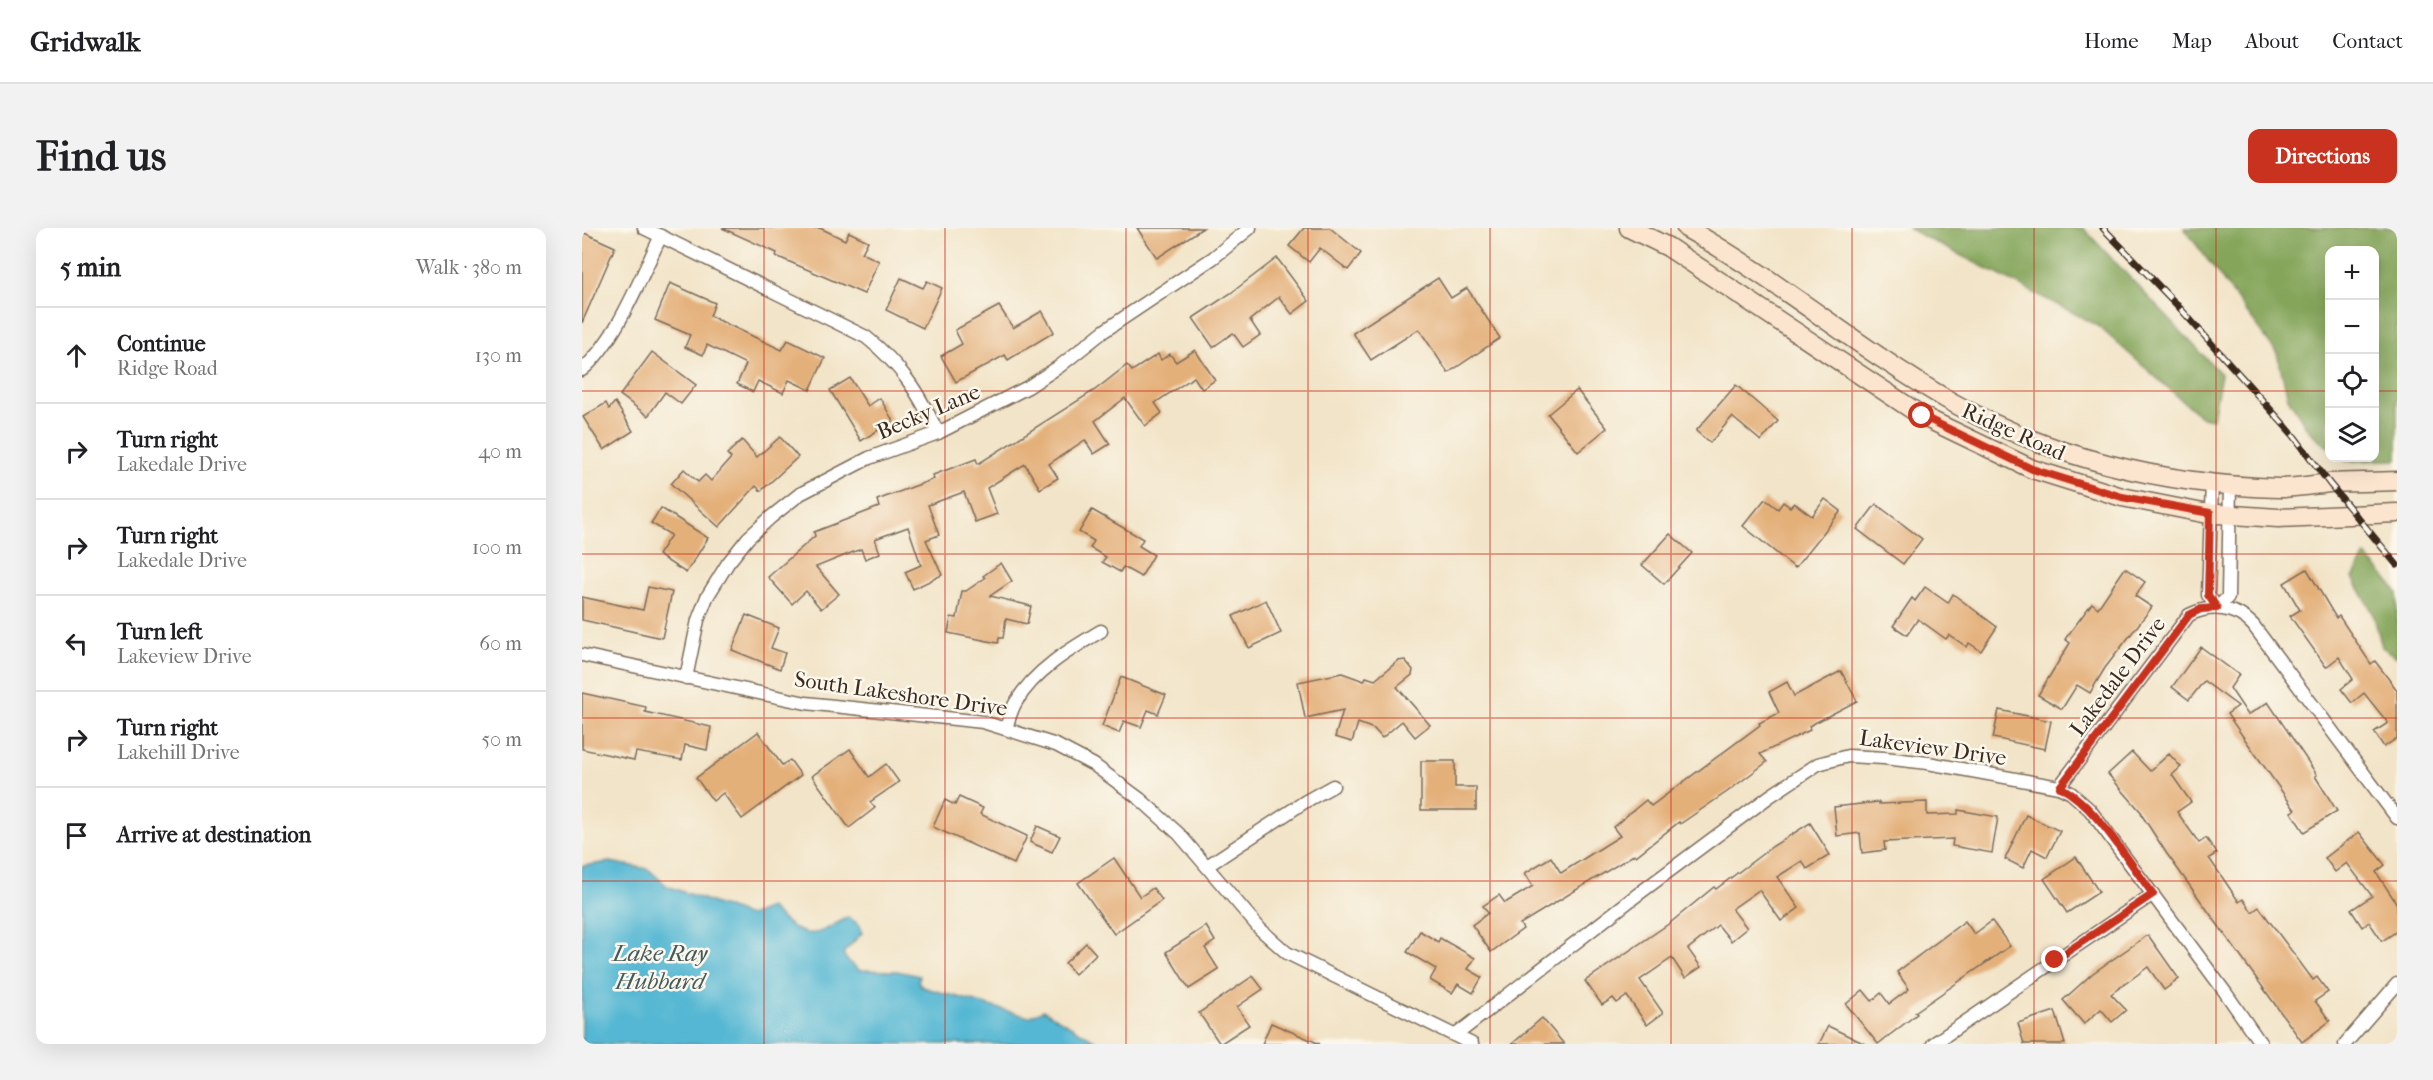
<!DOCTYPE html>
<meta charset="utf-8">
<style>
:root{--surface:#fff;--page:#f2f2f2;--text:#202124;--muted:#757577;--line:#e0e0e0;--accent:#c8321e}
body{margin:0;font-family:"IM FELL French Canon",serif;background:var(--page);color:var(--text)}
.controls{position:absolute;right:18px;top:18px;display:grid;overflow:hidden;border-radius:12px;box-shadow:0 6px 24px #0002}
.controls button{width:54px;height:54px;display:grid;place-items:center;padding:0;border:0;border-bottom:2px solid var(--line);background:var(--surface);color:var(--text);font:30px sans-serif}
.stop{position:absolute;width:18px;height:18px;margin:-14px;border:4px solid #c8321e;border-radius:50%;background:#fff}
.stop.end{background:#c8321e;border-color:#fff;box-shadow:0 2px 6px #0008}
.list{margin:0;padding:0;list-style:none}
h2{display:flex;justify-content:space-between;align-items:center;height:78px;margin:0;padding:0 24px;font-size:26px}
h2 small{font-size:20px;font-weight:400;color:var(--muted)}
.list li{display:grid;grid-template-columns:39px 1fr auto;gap:18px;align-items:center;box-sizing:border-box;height:96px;padding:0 24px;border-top:2px solid var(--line)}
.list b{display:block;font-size:22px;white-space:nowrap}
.list p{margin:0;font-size:20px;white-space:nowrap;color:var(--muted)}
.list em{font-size:20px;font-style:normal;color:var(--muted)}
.icon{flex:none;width:33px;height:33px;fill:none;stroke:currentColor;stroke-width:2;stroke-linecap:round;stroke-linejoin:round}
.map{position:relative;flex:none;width:1815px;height:816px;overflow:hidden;border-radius:12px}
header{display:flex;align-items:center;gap:36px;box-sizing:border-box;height:84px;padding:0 30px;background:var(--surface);border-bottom:2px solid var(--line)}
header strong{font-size:28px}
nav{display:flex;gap:33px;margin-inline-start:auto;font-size:21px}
.intro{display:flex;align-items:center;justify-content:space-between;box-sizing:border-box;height:144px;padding:0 36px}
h1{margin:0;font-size:42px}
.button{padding:15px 27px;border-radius:12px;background:var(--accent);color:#fff;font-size:21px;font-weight:700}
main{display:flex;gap:36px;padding:0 36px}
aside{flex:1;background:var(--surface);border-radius:12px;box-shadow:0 6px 24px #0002}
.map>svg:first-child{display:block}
</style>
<header>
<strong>Gridwalk</strong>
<nav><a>Home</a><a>Map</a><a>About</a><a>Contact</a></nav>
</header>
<div class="intro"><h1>Find us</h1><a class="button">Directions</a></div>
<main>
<aside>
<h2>5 min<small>Walk · 380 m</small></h2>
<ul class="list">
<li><svg class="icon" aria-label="ahead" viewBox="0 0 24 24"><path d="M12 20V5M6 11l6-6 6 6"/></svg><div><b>Continue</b><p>Ridge Road</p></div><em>130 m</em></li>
<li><svg class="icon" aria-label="right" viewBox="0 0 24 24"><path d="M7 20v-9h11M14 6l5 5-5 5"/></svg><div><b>Turn right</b><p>Lakedale Drive</p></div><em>40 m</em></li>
<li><svg class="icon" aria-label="right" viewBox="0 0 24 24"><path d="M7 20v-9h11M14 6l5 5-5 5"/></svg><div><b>Turn right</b><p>Lakedale Drive</p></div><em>100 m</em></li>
<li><svg class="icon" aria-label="left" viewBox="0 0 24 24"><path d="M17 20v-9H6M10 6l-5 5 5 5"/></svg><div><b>Turn left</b><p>Lakeview Drive</p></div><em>60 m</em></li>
<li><svg class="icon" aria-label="right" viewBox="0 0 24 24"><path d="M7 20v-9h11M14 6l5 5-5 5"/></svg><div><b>Turn right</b><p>Lakehill Drive</p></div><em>50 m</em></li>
<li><svg class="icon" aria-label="arrive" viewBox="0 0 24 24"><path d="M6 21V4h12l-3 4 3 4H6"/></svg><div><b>Arrive at destination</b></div></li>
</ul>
</aside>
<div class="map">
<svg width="1815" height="816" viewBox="0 0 1815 816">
<rect width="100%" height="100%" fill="#fbf7ec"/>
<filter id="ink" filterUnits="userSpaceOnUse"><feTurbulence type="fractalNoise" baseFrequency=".0167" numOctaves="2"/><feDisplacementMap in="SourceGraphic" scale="12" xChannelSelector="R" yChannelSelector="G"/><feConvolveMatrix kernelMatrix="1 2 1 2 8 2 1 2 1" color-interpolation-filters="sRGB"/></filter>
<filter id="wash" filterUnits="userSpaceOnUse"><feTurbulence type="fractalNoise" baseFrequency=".008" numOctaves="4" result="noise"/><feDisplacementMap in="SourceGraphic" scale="24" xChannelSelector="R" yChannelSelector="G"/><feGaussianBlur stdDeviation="1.35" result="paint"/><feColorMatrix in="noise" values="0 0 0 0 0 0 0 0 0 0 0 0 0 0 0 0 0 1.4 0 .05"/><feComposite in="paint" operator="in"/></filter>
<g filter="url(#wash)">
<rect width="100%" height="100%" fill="#f2e4c8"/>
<g fill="#84a55a" stroke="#60683c" stroke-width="1.5">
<polygon points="1325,0 1501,0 1639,146 1631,191 1619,189 1515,97"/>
<polygon points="1602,0 1815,0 1815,232 1764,233 1760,230 1792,230 1792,22 1748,22 1747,220 1726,202 1706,170 1695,125"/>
<polygon points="1783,327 1806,352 1815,365 1815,429 1800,419 1791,385 1771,350"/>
</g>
<path fill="#54b7d3" stroke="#487078" stroke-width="1.5" d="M 28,634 L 66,641 L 85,658 L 167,688 L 188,680 C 222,711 226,713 266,689 L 276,696 L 280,705 L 261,725 L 264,731 L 277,742 L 315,743 L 338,748 L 336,753 L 340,759 L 447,789 L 461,782 L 519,816 L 0,816 L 0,638 Z"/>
<g id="blocks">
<g fill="#e4b07a">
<polygon points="140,0 238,0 263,12 267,4 286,13 280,25 297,33 282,66 194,28 195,25"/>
<polygon points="555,0 621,0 575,30"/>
<polygon points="722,0 748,0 779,25 766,42 738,20 727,34 707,18"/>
<polygon points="0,4 33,19 0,95"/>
<polygon points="695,30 727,73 710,86 697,69 668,92 678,107 661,119 651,105 631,119 611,90 649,65"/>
<polygon points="319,50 341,60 345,53 360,60 341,100 304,82"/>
<polygon points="856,50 869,70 885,60 918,110 866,145 837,101 789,132 771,105"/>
<polygon points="88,55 133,75 128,88 200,122 206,112 243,130 228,162 207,152 201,165 176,153 171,164 155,156 164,136 125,117 121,127 103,119 108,107 73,92"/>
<polygon points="417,78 431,100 460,83 472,104 426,132 423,127 374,154 359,128 380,116 373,102"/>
<polygon points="613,122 633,152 620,161 612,149 573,175 580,185 563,198 543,170 513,193 528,216 512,226 503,212 467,236 476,250 458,261 443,236 405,260 415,286 393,294 382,264 346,277 357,307 344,312 360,347 331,361 323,344 339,337 326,299 293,311 298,325 283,331 279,321 234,339 257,366 239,381 224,363 210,376 186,349 233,308 232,304 297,279 295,272 352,251 351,247 394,231 396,236 513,162 545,137 550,143 576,126 579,132 588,126 594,134"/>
<polygon points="70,124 114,157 99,176 83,164 66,188 38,167"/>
<polygon points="268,150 286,178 298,170 311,193 279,213 248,162"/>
<polygon points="1154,157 1196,193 1179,213 1150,189 1128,215 1114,203"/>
<polygon points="995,162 1025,200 996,224 966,186"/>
<polygon points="33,174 51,203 22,222 1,189 24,175 27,181"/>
<polygon points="198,209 216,229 179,263 174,258 137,299 89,256 102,241 116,254 123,247 129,253 149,230 145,226 160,212 175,229"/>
<polygon points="1183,271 1196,281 1201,274 1208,279 1212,275 1230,288 1243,271 1259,283 1213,340 1161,298"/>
<polygon points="1294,276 1340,311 1321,336 1275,301"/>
<polygon points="79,280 126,310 104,345 76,327 89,307 69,295"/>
<polygon points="510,282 561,311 557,318 572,327 559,349 541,339 538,344 520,334 524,329 508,320 512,313 497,304"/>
<polygon points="1088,306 1110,325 1082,356 1060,337"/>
<polygon points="419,335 430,353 408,368 449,378 445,396 424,391 421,410 417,410 416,415 366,405 369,389 375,390 380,363 384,363 403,350 401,348"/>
<polygon points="1543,340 1563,354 1553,368 1570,379 1523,440 1508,465 1495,457 1480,481 1456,467 1488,415 1483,411 1510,375 1516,380"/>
<polygon points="1725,341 1754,390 1757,388 1789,436 1793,433 1815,462 1815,510 1802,519 1792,504 1806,495 1782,465 1770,475 1759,461 1771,451 1757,429 1744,439 1708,388 1718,382 1702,355"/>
<polygon points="66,359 90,364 80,410 0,392 0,369 61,382"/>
<polygon points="1343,359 1366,375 1371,366 1415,399 1399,423 1387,415 1385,419 1367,407 1364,411 1336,391 1325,407 1311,398 1330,370 1333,373"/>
<polygon points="684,372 699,405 667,420 651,388"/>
<polygon points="164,387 197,400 189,420 203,425 198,441 150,422"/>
<polygon points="1619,419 1657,447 1648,460 1666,487 1686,474 1735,547 1733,548 1755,583 1722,604 1709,584 1713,582 1645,486 1656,478 1622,453 1607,472 1590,459"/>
<polygon points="823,432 831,442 830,447 815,459 848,497 833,509 820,493 800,510 792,501 776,495 770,514 753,509 761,482 723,490 716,454 760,445 782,453 784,449 793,452 816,433"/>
<polygon points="1259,443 1275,473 1227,498 1228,502 1178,526 1185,534 1145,564 1098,596 1097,594 1054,628 1053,626 938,696 941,701 909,724 890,697 906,685 901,678 917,667 923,675 951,658 943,645 969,629 979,645 1038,608 1031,599 1064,572 1069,578 1178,497 1177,495 1197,485 1187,464 1205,454 1212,468"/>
<polygon points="539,449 584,467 576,486 566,482 559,499 542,493 537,505 520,498"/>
<polygon points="0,465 64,479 63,484 129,499 125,522 103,517 100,532 54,524 52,532 0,521"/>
<polygon points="1417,482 1469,493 1463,521 1411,510"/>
<polygon points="176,504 200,537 208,532 219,547 160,591 141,565 131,573 114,550"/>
<polygon points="268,521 287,549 304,536 317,554 288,574 293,580 267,600 230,548"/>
<polygon points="1550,524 1568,543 1587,526 1599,539 1590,547 1609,574 1595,584 1617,615 1624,610 1635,625 1627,630 1657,674 1661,671 1670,684 1677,679 1731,752 1735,749 1746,764 1733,773 1748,793 1720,814 1585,626 1559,586 1560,585 1526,546"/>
<polygon points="839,533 873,533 873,559 894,559 894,582 839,582"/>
<polygon points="377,569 401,580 398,586 445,608 432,636 351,599 363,572 373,577"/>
<polygon points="1297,574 1297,576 1345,574 1345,587 1376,586 1376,582 1416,589 1410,625 1370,618 1371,611 1302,614 1303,622 1280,625 1278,605 1255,608 1252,579"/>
<polygon points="1444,587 1478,603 1465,629 1450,621 1441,640 1423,631"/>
<polygon points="1228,595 1248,627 1225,641 1220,633 1195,649 1217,680 1199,693 1177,662 1150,681 1165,700 1149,713 1136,697 1106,721 1119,739 1103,750 1090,730 1058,752 1081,785 1065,797 1045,768 1035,775 1031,770 1020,777 1003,753 1088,695 1132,659 1134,661 1191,618"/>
<polygon points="455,598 478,608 470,624 448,614"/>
<polygon points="1777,604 1803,637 1794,644 1815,676 1815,703 1800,713 1787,694 1780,699 1769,682 1790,668 1765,635 1753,644 1743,630"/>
<polygon points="1494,629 1517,664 1485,685 1462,651"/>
<polygon points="532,630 558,669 571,660 580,672 532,706 496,655"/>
<polygon points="1383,693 1392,706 1410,693 1428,718 1333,784 1335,786 1296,816 1264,776 1281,762 1290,773 1299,765 1307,776 1327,761 1315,744"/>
<polygon points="624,698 633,713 623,720 637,742 607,761 584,724"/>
<polygon points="838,703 856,714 858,710 893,730 886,741 900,749 891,765 876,756 870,765 848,752 854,741 825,724"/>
<polygon points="1566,707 1597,751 1582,762 1566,739 1529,766 1544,782 1530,794 1519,781 1502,796 1481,772 1511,745"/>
<polygon points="504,715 514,726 493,746 483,735"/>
<polygon points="671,748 681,761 655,779 667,797 638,816 617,785"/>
<polygon points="1473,783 1483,816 1442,816 1436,795"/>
<polygon points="960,790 982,816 930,816"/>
<polygon points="689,795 738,816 680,816"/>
<polygon points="1246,798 1283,816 1237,816"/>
</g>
</g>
</g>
<g filter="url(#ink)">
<use href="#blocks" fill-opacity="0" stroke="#7b6b5a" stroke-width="1.5"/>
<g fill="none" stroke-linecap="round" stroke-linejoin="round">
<g stroke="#7b6b5a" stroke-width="15">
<g id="street">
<path d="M 62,0 L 284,109 C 320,138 336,164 356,205"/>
<path d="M 0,142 C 35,112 58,50 79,8"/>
<polyline points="1630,254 1626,367 1635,380"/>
<polyline points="1635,380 1646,369 1648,256"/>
<polyline points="0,427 224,475 401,494 474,517 512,537 558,571 597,606 678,701 705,725 890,816"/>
<polyline points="104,450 116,392 125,369 146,335 166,310 189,289 218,266 287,230 356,205 446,159 478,138 522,103 631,30 668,0"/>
<path d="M 424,500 C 427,492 429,482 434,474 C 453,442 487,422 519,403"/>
<path d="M 1477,559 L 1607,387 C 1629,376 1654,379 1671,397 L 1815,590"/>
<polyline points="625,638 724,573 751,558"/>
<polyline points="874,807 1055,667 1188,568 1236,536 1266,528 1302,530 1346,535 1477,559 1489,565 1508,582 1643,764 1679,816"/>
<polyline points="1351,816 1571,666"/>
<polyline points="1763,816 1815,756"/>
</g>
</g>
<g stroke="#7b6b5a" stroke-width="21">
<g id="secondary">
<polyline points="1047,0 1086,19 1340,188 1450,241 1540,269 1621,285 1696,290 1815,285"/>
<path d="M 1104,0 C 1195,51 1276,120 1366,172 C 1466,229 1582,257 1697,260 C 1713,260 1730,257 1747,255 C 1769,254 1792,254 1815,253"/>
</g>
</g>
<use href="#street" stroke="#fff" stroke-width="12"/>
<use href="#secondary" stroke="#fce5cf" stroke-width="18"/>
<g stroke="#3b2a1e" stroke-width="7">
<polyline id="rail" points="1521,0 1596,78 1712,208 1747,255 1815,337"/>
</g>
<use href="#rail" stroke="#fbf7ec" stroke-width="4.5" stroke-dasharray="14" stroke-linecap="butt"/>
</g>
</g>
<g fill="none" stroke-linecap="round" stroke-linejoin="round" filter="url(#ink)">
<path stroke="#c8321e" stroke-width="8" d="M 1340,188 L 1450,241 L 1540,269 L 1628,285 L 1626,367 L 1635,380 L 1619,381 L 1607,387 L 1478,559 C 1515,578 1545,632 1571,666 L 1473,732"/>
</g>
<path fill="none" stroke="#c8321e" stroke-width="1.5" stroke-opacity="0.55" d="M 182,0 L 182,816M 363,0 L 363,816M 544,0 L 544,816M 726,0 L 726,816M 908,0 L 908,816M 1089,0 L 1089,816M 1270,0 L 1270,816M 1452,0 L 1452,816M 1634,0 L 1634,816M 0,163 L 1748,163M 1792,163 L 1815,163M 0,326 L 1815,326M 0,490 L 1815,490M 0,653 L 1815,653"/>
<g text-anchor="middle" stroke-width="5" stroke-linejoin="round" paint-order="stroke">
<g font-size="22" fill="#3b2a1e" stroke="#fbf7ec">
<text transform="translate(346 183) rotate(-23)" y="8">Becky Lane</text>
<text transform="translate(1432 203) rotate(24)" y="8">Ridge Road</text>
<text transform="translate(1535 448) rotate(-53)" y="8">Lakedale Drive</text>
<text transform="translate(319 465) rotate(8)" y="8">South Lakeshore Drive</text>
<text transform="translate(1351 519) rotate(8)" y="8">Lakeview Drive</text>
</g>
<g font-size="24" font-style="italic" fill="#445b5d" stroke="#fbf7ec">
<text x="78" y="733">Lake Ray<tspan x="78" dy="28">Hubbard</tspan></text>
</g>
</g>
</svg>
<div class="controls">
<button>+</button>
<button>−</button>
<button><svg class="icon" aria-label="locate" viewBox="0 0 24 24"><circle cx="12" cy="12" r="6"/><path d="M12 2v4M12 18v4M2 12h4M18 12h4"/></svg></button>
<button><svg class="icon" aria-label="layers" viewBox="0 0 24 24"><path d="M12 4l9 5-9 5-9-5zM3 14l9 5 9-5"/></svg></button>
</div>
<div class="stop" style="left:1340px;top:188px"></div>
<div class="stop end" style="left:1473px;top:732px"></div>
</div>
</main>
